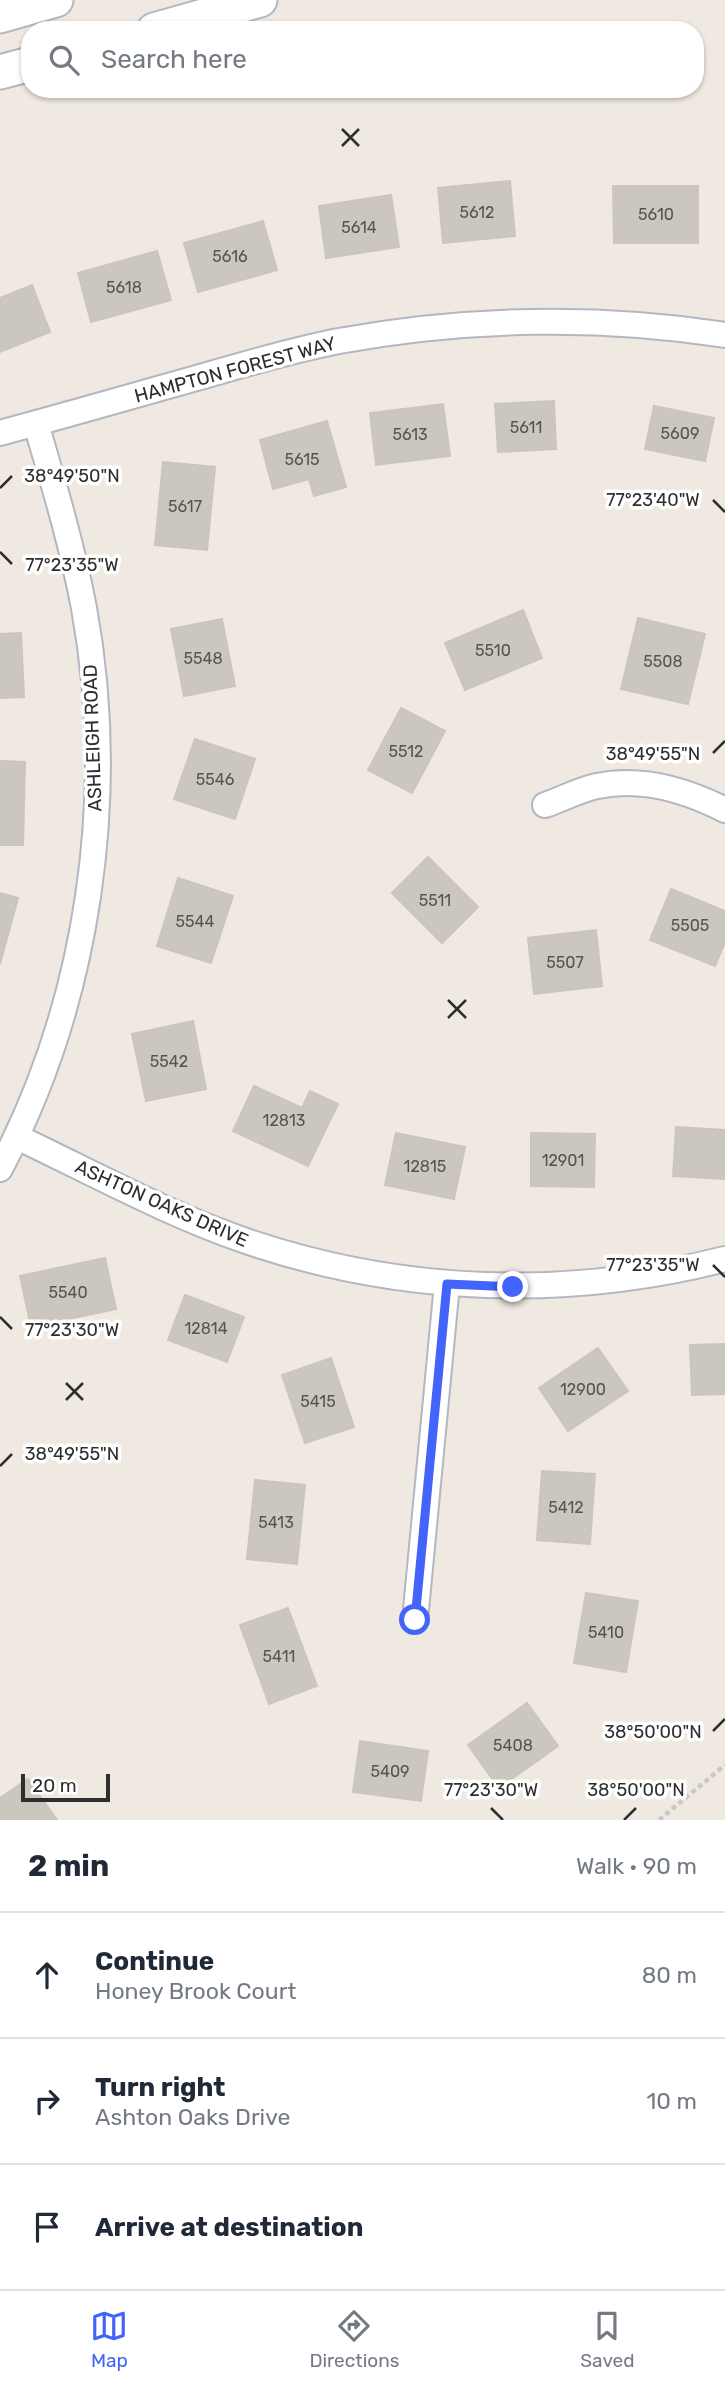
<!DOCTYPE html>
<meta charset="utf-8">
<style>
:root{--surface:#fff;--page:#f2f2f3;--text:#1f2937;--muted:#747a83;--line:#e0e1e3;--accent:#4264fb}
body{margin:0;font-family:Rubik,sans-serif;background:var(--page);color:var(--text)}
.scale{position:absolute;left:21px;bottom:18px;width:89px;box-sizing:border-box;padding-left:7px;border:4px solid #2e2e2e;border-top:0;font-size:19px;line-height:24px;white-space:nowrap;color:#2e2e2e;-webkit-text-stroke:5px #fff;paint-order:stroke}
.stop{position:absolute;width:21px;height:21px;margin:-16px;border:5px solid #4264fb;border-radius:50%;background:#fff}
.stop.end{background:#4264fb;border-color:#fff;box-shadow:0 2px 7px #0008}
.list{margin:0;padding:0;list-style:none}
h2{display:flex;justify-content:space-between;align-items:center;height:91px;margin:0;padding:0 28px;font-size:30px}
h2 small{font-size:23px;font-weight:400;color:var(--muted)}
.list li{display:grid;grid-template-columns:46px 1fr auto;gap:21px;align-items:center;box-sizing:border-box;height:126px;padding:0 28px;border-top:2px solid var(--line)}
.list b{display:block;font-size:26px;white-space:nowrap}
.list p{margin:0;font-size:23px;white-space:nowrap;color:var(--muted)}
.list em{font-size:23px;font-style:normal;color:var(--muted)}
.icon{flex:none;width:38px;height:38px;fill:none;stroke:currentColor;stroke-width:2;stroke-linecap:round;stroke-linejoin:round}
.map{position:relative;flex:none;width:725px;height:1820px;overflow:hidden}
.search{position:absolute;background:var(--surface);box-shadow:0 2px 5px #0004;left:21px;right:21px;top:21px;height:77px;display:flex;align-items:center;gap:18px;box-sizing:border-box;padding:0 24px;border-radius:28px;color:var(--muted);font-size:26px}
.sheet{height:469px;background:var(--surface)}
nav{display:flex;justify-content:space-around;align-items:center;box-sizing:border-box;height:98px;border-top:2px solid var(--line);background:var(--surface);font-size:19px;color:var(--muted)}
nav a{display:grid;justify-items:center;gap:4px}
nav .on{color:var(--accent)}
.map>svg:first-child{display:block}
</style>
<div class="map">
<svg width="725" height="1820" viewBox="0 0 725 1820">
<rect width="100%" height="100%" fill="#efe9e1"/>
<g fill="#cbc7bf" stroke="#cbc5ba" stroke-width="2">
<polygon points="510,181 515,236 443,243 438,188"/>
<polygon points="613,186 698,186 698,243 614,243"/>
<polygon points="391,195 399,247 326,258 319,206"/>
<polygon points="263,221 277,270 198,292 184,243"/>
<polygon points="157,251 171,300 91,322 78,273"/>
<polygon points="32,285 50,332 0,352 0,298"/>
<polygon points="554,401 556,449 498,452 495,404"/>
<polygon points="443,404 450,456 376,465 370,413"/>
<polygon points="654,406 714,418 705,461 645,449"/>
<polygon points="327,421 346,487 314,496 309,479 273,489 260,440"/>
<polygon points="163,462 215,467 207,550 155,545"/>
<polygon points="523,610 542,658 465,690 445,643"/>
<polygon points="638,618 705,634 688,704 621,689"/>
<polygon points="222,619 235,686 184,696 171,629"/>
<polygon points="21,633 24,697 0,698 0,634"/>
<polygon points="401,708 445,731 412,793 368,770"/>
<polygon points="195,739 255,759 235,819 174,799"/>
<polygon points="0,761 25,762 23,845 0,845"/>
<polygon points="428,857 478,907 442,943 392,893"/>
<polygon points="178,878 233,896 211,963 157,946"/>
<polygon points="671,889 725,911 725,942 715,966 650,940"/>
<polygon points="0,893 18,898 0,964"/>
<polygon points="596,930 602,986 534,994 528,938"/>
<polygon points="193,1021 206,1089 146,1101 132,1034"/>
<polygon points="254,1086 302,1108 310,1091 338,1104 308,1166 233,1131"/>
<polygon points="676,1127 725,1130 725,1179 673,1176"/>
<polygon points="396,1133 465,1147 454,1199 385,1185"/>
<polygon points="531,1133 595,1134 594,1187 531,1186"/>
<polygon points="105,1258 116,1309 31,1327 20,1276"/>
<polygon points="185,1295 244,1317 227,1362 168,1340"/>
<polygon points="725,1344 725,1394 692,1395 690,1345"/>
<polygon points="598,1348 628,1391 568,1431 539,1388"/>
<polygon points="331,1358 354,1427 305,1443 282,1375"/>
<polygon points="542,1471 595,1474 590,1544 537,1540"/>
<polygon points="255,1480 305,1485 297,1564 247,1559"/>
<polygon points="586,1593 638,1601 626,1672 574,1663"/>
<polygon points="288,1608 317,1686 269,1704 240,1625"/>
<polygon points="527,1703 558,1746 499,1788 468,1745"/>
<polygon points="360,1741 428,1751 421,1801 353,1792"/>
<polygon points="28,1779 57,1820 0,1820 0,1798"/>
</g>
<g fill="none" stroke-linecap="round" stroke-linejoin="round">
<g stroke="#b4b7c1" stroke-width="28">
<g id="street">
<path d="M 0,433 C 67,415 133,396 200,377 C 245,364 292,350 339,341 C 465,318 598,315 725,335"/>
<path d="M 545,805 C 562,799 579,790 597,786 C 640,777 686,790 725,810"/>
<path d="M 17,1137 C 93,1173 169,1215 249,1242 C 403,1294 568,1299 725,1259"/>
<path d="M 0,1169 C 89,1001 118,795 84,608 C 72,545 54,485 36,424"/>
<polyline points="415,1620 447,1284"/>
</g>
</g>
<g stroke="#b4b7c1" stroke-width="37">
<g id="secondary">
<polyline points="0,16 56,0"/>
<polyline points="154,30 260,0"/>
<polyline points="0,72 30,64"/>
</g>
</g>
<polyline stroke="#c9c9c9" stroke-width="4.5" stroke-dasharray="5 3.5" stroke-linecap="butt" points="659,1820 725,1765"/>
<use href="#street" stroke="#fff" stroke-width="24"/>
<use href="#secondary" stroke="#fff" stroke-width="33"/>
</g>
<g fill="none" stroke-linecap="round" stroke-linejoin="round">
<polyline stroke="#4264fb" stroke-width="9" points="415,1620 447,1284 513,1287"/>
</g>
<path fill="none" stroke="#2e2e2e" stroke-width="2.5" d="M 342,129 L 359,146M 342,146 L 359,129M 0,488 L 12,476M 713,500 L 725,512M 0,552 L 12,564M 713,753 L 725,741M 448,1000 L 466,1018M 448,1018 L 466,1000M 713,1265 L 725,1277M 0,1317 L 12,1329M 66,1383 L 83,1400M 66,1400 L 83,1383M 0,1466 L 12,1454M 713,1731 L 725,1719M 491,1808 L 503,1820M 624,1820 L 636,1808"/>
<g text-anchor="middle" stroke-width="7" stroke-linejoin="round" paint-order="stroke">
<g font-size="16" fill="#555452">
<text x="477" y="218">5612</text>
<text x="656" y="220">5610</text>
<text x="359" y="233">5614</text>
<text x="230" y="262">5616</text>
<text x="124" y="293">5618</text>
<text x="526" y="433">5611</text>
<text x="680" y="439">5609</text>
<text x="410" y="440">5613</text>
<text x="302" y="465">5615</text>
<text x="185" y="512">5617</text>
<text x="493" y="656">5510</text>
<text x="203" y="664">5548</text>
<text x="663" y="667">5508</text>
<text x="406" y="757">5512</text>
<text x="215" y="785">5546</text>
<text x="435" y="906">5511</text>
<text x="195" y="927">5544</text>
<text x="690" y="931">5505</text>
<text x="565" y="968">5507</text>
<text x="169" y="1067">5542</text>
<text x="284" y="1126">12813</text>
<text x="563" y="1166">12901</text>
<text x="425" y="1172">12815</text>
<text x="68" y="1298">5540</text>
<text x="206" y="1334">12814</text>
<text x="583" y="1395">12900</text>
<text x="318" y="1407">5415</text>
<text x="566" y="1513">5412</text>
<text x="276" y="1528">5413</text>
<text x="606" y="1638">5410</text>
<text x="279" y="1662">5411</text>
<text x="513" y="1751">5408</text>
<text x="390" y="1777">5409</text>
</g>
<g font-size="19" fill="#2e2e2e" stroke="#fff">
<text transform="translate(235 369) rotate(-15)" y="7">HAMPTON FOREST WAY</text>
<text transform="translate(92 738) rotate(-92)" y="7">ASHLEIGH ROAD</text>
<text transform="translate(162 1203) rotate(24)" y="7">ASHTON OAKS DRIVE</text>
</g>
</g>
<g font-size="18" text-anchor="middle" fill="#2e2e2e" stroke="#fff" stroke-width="7" stroke-linejoin="round" paint-order="stroke">
<text x="72" y="482">38°49'50"N</text>
<text x="653" y="506">77°23'40"W</text>
<text x="72" y="571">77°23'35"W</text>
<text x="653" y="760">38°49'55"N</text>
<text x="653" y="1271">77°23'35"W</text>
<text x="72" y="1336">77°23'30"W</text>
<text x="72" y="1460">38°49'55"N</text>
<text x="653" y="1738">38°50'00"N</text>
<text x="491" y="1796">77°23'30"W</text>
<text x="636" y="1796">38°50'00"N</text>
</g>
</svg>
<div class="scale">20 m</div>
<div class="stop" style="left:415px;top:1620px"></div>
<div class="stop end" style="left:513px;top:1287px"></div>
<div class="search"><svg class="icon" aria-label="search" viewBox="0 0 24 24"><circle cx="10" cy="10" r="6"/><path d="M15 15l6 6"/></svg>Search here</div>
</div>
<section class="sheet">
<h2>2 min<small>Walk · 90 m</small></h2>
<ul class="list">
<li><svg class="icon" aria-label="ahead" viewBox="0 0 24 24"><path d="M12 20V5M6 11l6-6 6 6"/></svg><div><b>Continue</b><p>Honey Brook Court</p></div><em>80 m</em></li>
<li><svg class="icon" aria-label="right" viewBox="0 0 24 24"><path d="M7 20v-9h11M14 6l5 5-5 5"/></svg><div><b>Turn right</b><p>Ashton Oaks Drive</p></div><em>10 m</em></li>
<li><svg class="icon" aria-label="arrive" viewBox="0 0 24 24"><path d="M6 21V4h12l-3 4 3 4H6"/></svg><div><b>Arrive at destination</b></div></li>
</ul>
</section>
<nav>
<a class="on"><svg class="icon" aria-label="map" viewBox="0 0 24 24"><path d="M3 6l6-2 6 2 6-2v14l-6 2-6-2-6 2zM9 4v14M15 6v14"/></svg>Map</a>
<a><svg class="icon" aria-label="directions" viewBox="0 0 24 24"><path d="M12 3l9 9-9 9-9-9zM9 14v-3h6M13 9l2 2-2 2"/></svg>Directions</a>
<a><svg class="icon" aria-label="saved" viewBox="0 0 24 24"><path d="M7 4h10v16l-5-4-5 4z"/></svg>Saved</a>
</nav>
